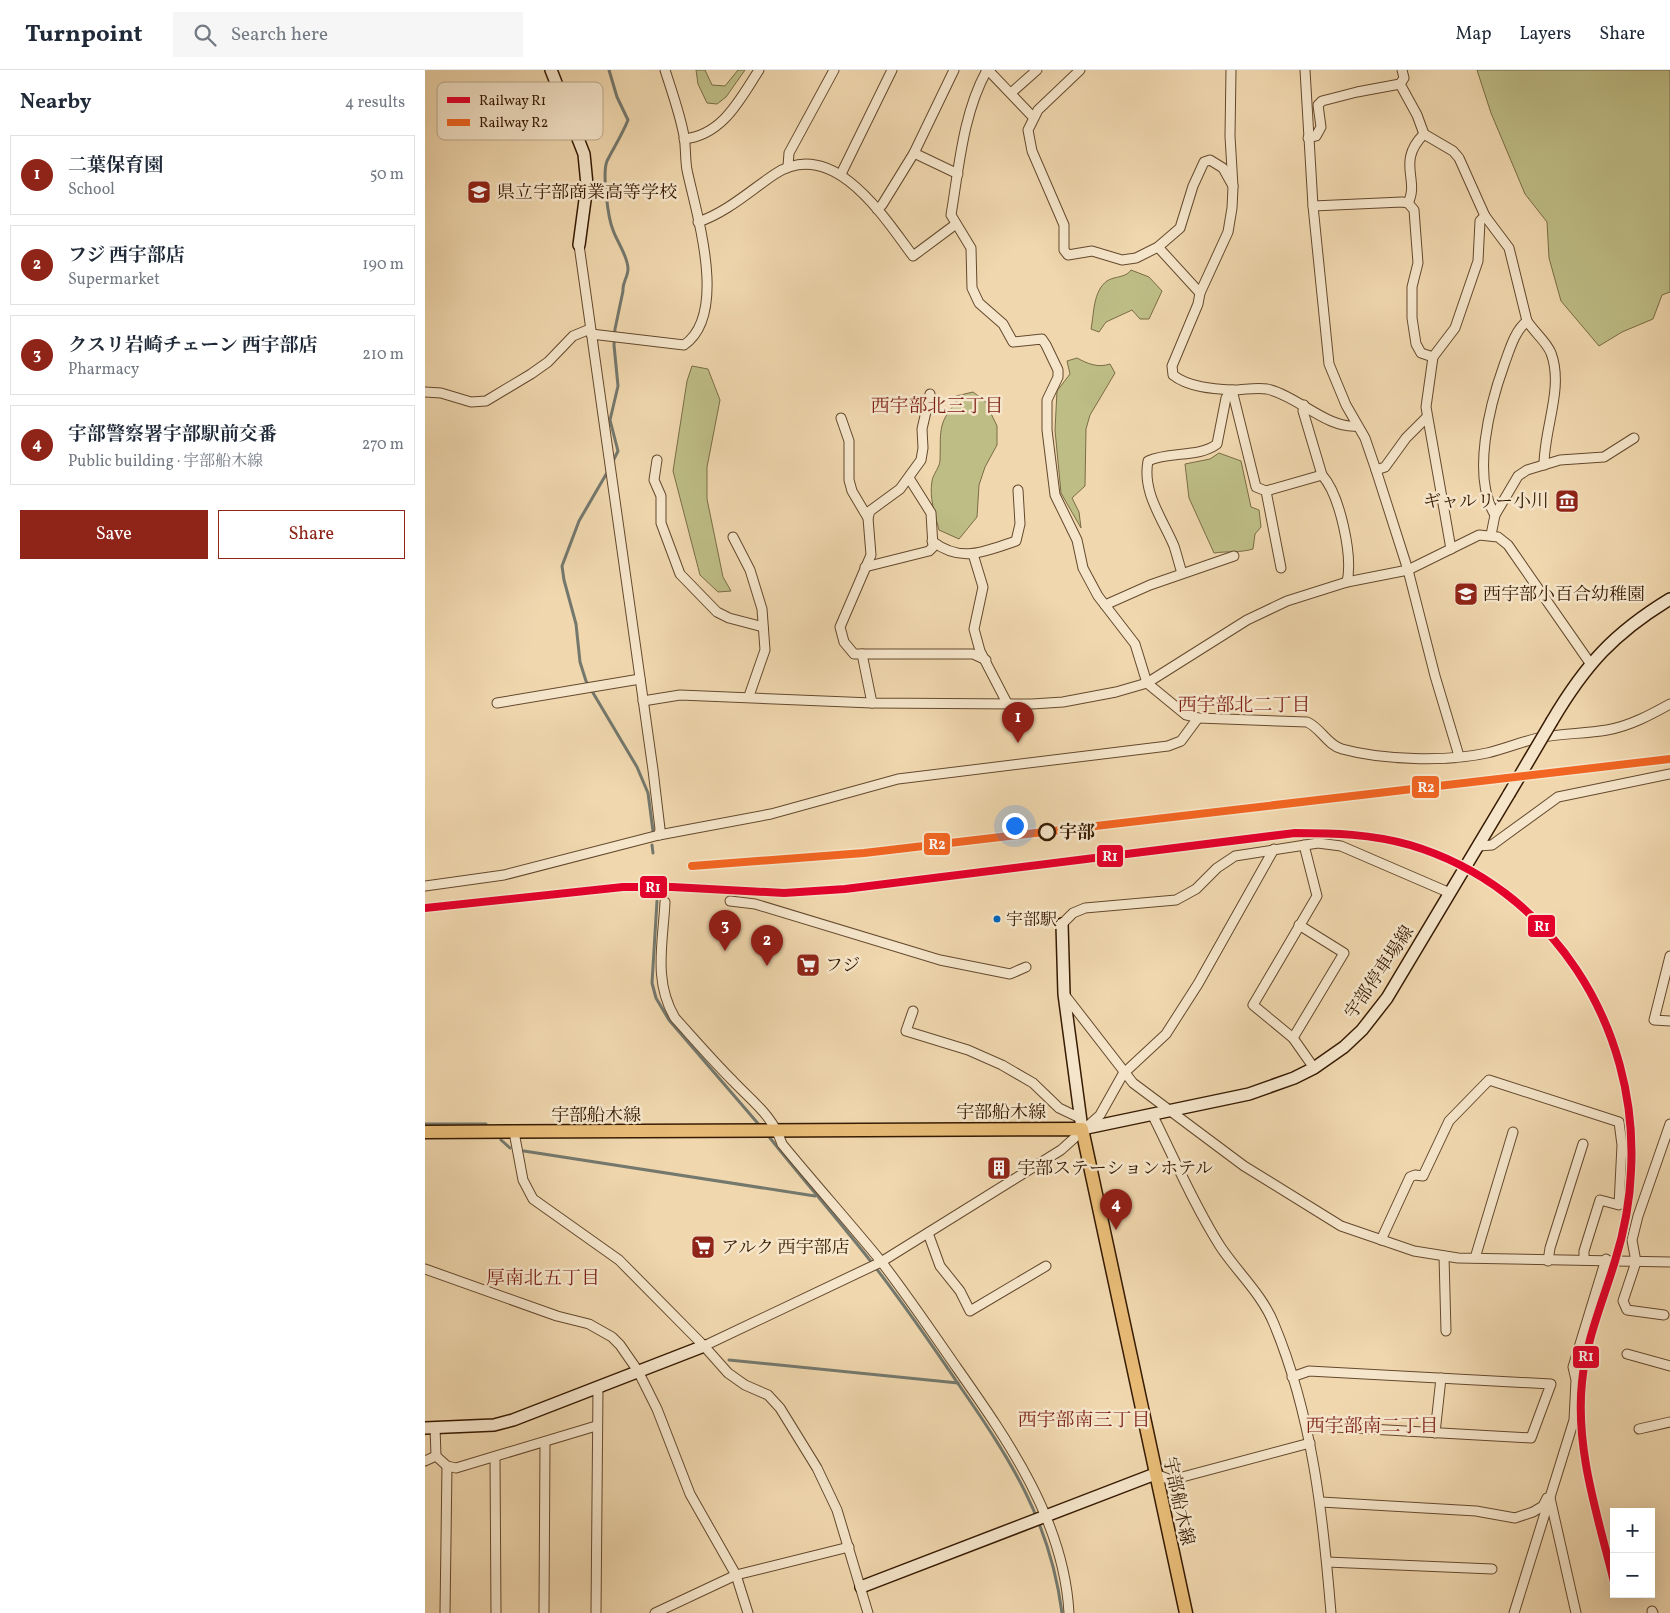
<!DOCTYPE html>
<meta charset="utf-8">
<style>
:root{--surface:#fff;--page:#f6f6f7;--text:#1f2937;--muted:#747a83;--line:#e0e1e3;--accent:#8f2418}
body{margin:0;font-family:Vollkorn,"Noto Serif JP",serif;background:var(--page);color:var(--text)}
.controls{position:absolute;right:15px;bottom:15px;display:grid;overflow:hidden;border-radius:0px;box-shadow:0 5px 20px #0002}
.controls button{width:45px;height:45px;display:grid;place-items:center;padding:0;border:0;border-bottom:1px solid var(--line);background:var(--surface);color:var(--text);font:25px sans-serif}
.you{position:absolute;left:589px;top:755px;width:18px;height:18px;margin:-12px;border:4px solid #fff;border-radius:50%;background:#1a73e8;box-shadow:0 0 0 8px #1a73e833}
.badge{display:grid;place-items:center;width:32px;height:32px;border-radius:50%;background:var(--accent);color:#fff;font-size:16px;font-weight:700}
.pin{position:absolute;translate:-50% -41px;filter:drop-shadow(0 1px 2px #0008)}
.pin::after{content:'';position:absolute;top:26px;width:18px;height:15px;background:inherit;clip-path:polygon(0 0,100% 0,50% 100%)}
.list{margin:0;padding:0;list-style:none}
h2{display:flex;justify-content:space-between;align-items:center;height:65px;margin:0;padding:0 20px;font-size:21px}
h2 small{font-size:16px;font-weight:400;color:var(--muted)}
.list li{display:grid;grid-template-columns:32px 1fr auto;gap:15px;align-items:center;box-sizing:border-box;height:80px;margin:0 10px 10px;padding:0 10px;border:1px solid var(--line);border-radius:0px}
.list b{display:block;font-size:19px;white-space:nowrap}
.list p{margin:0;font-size:16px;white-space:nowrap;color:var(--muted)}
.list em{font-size:16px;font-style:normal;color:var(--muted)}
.actions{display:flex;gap:10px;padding:15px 20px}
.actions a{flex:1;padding:11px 0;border:1px solid var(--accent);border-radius:0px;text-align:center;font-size:18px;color:var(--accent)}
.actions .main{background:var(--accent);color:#fff}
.icon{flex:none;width:28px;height:28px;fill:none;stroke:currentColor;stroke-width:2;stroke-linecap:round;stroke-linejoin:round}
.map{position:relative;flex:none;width:1245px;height:1543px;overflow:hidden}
header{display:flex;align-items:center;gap:30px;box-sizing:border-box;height:70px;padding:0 25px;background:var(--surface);border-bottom:1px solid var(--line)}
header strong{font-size:24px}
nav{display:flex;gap:28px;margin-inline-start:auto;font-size:18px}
.search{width:350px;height:45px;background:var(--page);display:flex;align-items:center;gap:12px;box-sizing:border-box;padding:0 18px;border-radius:0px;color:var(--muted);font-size:19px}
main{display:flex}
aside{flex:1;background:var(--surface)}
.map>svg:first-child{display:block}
</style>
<header>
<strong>Turnpoint</strong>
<div class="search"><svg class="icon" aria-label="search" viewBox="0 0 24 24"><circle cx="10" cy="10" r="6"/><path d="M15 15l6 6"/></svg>Search here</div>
<nav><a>Map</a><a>Layers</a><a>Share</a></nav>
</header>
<main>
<aside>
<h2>Nearby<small>4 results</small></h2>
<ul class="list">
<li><span class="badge">1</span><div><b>二葉保育園</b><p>School</p></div><em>50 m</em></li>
<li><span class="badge">2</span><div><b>フジ 西宇部店</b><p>Supermarket</p></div><em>190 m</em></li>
<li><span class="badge">3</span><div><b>クスリ岩崎チェーン 西宇部店</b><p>Pharmacy</p></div><em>210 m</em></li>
<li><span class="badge">4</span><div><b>宇部警察署宇部駅前交番</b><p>Public building · 宇部船木線</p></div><em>270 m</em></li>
</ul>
<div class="actions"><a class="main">Save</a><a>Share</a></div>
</aside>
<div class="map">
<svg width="1245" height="1543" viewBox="0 0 1245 1543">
<rect width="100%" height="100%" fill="#f0d7ae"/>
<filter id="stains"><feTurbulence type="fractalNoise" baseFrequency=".004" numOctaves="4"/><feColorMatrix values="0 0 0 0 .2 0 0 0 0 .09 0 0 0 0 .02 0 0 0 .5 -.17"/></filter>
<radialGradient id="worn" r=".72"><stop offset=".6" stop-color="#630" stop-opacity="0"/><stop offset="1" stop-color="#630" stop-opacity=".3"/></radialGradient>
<g fill="#bebd86" stroke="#7a6c44">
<polygon points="271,0 280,0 287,15 300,16 313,0 320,0 301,27 292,34 282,33 273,14"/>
<polygon points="1052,0 1245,0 1245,222 1237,225 1228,249 1197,262 1174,276 1136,231 1124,188 1122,152 1100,124 1066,43"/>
<path d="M 706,200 L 724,207 L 737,221 L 724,249 L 715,249 L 707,240 L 681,252 L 674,262 L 666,259 C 669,244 668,221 682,211 C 689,206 701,208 706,200 Z"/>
<path d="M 652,288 C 663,294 673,298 685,294 L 690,303 L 665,345 L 661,359 L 660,416 L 647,428 L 654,442 L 656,458 L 636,423 L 630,360 L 632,321 L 645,304 L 642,291 Z"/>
<polygon points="267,296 283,299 295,330 282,397 282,429 298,507 306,521 293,522 275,505 248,401 262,311"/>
<path d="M 548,322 L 560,331 L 572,356 L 572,375 L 560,397 L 554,415 L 552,447 L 534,469 L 514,460 C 510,444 504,428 507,411 C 508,404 515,397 515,390 C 516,364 512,353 531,333 L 531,326 Z"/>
<path d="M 794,383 L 816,391 L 826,437 L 834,440 L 836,457 L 830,464 L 828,479 C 815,483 802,481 789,483 L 764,428 L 760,394 L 785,389 Z"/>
</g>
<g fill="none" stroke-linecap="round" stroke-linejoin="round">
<g stroke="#74786d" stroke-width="3">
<path d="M 184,0 L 192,27 L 203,50 C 197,65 189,77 182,91 C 177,103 183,148 188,160 C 192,172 203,186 203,199 C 203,207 197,213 198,221 L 190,259 L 189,275 L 193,316 L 185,350 L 193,381 L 188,391"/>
<polyline points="183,401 154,451 137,496 139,510 151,554 155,592 161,611 212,697 223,723 228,761"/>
<polyline points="227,775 228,783"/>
<polyline points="232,831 227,913 231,928 244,950 336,1057"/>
<polyline points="0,1054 61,1054"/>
<path d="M 341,1063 C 375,1106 411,1147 444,1189 C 476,1230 505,1272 534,1315 C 586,1390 625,1451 637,1543"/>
<polyline points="76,1070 85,1078"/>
<polyline points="99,1081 390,1126"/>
<polyline points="304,1290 533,1313"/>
</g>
<g stroke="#64492d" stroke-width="11">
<g id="street">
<path d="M 562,0 C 538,43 534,97 526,145 L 546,178 L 547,218 L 554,233 L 578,254 L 588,272 L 617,269 L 621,275 L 633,300 L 633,307 L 622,330 L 622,360 L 630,425 L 652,470 L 658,498 L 673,526 L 710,574 L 722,613 L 761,645 L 773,648 L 882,652 C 896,658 902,675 917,679 C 957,690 1021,692 1062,683 C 1079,679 1096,672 1113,668 C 1136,663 1159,664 1182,660 C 1205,656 1225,645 1245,634"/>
<polyline points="563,0 608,47"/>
<polyline points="655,0 613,40 603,60 607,81 639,155 639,180 643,185 667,181 697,190 711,188 733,177 755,158 768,116 779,92 785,90 798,98 808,116"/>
<path d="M 806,0 L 805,66 L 808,117 L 807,138 L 803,162 L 775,223 L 773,234 L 747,296 L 748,305 C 763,317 788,319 807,320 L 831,417 L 841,421 L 856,498"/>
<polyline points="880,0 888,136 904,294 921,335 940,368 951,400 983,500 1010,606 1034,686"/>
<path d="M 977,0 L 979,8 L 975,14 L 992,45 L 999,64 L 1028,81 L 1034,88 L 1060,146 L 1084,178 L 1102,251 C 1089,262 1085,279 1079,295 C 1065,334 1046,406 1070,445 L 1066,465"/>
<polyline points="586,23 612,0"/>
<polyline points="883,68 891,66 896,57 893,35 897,31 932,22 975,14"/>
<path d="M 259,69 C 298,65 315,29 334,0"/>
<polyline points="489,83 533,104"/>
<polyline points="363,96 364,83 409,0"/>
<polyline points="416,104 467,0"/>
<path d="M 983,133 C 995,110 971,92 999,64"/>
<polyline points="888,136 977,132 983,133 989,140 993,193 987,217 987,248 991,274 996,283 1008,287"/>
<polyline points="452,139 457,135 489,83 529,0"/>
<path d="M 273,152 C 301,143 326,120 350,104 C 408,66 459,147 488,186 L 531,154"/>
<polyline points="154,175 228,700 235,759 234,765"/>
<polyline points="733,177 775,223"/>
<path d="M 1102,251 C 1109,262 1121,271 1126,283 C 1139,318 1119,358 1119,395"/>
<path d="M 166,264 L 259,275 C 304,244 271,143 262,100 C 260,89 261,77 259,66 C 255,44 247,22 240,0"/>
<polyline points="0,322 16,323 46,332 61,331 106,304 123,292 148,266 165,259"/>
<path d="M 879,335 L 878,341 L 897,405 C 915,425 928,486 922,512"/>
<polyline points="416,348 424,371 424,410 427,421 443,448 446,485 415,557 419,572 429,584 437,584 447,633"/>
<polyline points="232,390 229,410 236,426 236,453 255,504 292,542 304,548 338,557"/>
<polyline points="951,400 960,397 981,368 1002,347"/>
<polyline points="841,421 897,405"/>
<polyline points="1070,445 1093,406 1102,400 1135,390 1179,387 1209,368"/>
<polyline points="443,448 445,441 475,419 496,390 498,378 497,359 505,324"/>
<polyline points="308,467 325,500 337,539 340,580 324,626"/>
<path d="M 507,471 C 537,494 560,481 591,471 L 595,454 L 593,420"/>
<polyline points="1026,479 1001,337 1008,287 1030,258 1053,191 1055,151 1060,146"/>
<polyline points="548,484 558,517 549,559 555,581 582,633"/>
<polyline points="440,497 504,481 508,477 506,443 484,408"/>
<path d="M 757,503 C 754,494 752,485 749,476 C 737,448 717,422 723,391 C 744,381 774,388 792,374 L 801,328 L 807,320 C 819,320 831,317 842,319 C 873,326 902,359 932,356"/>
<polyline points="680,535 725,515 809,486"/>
<polyline points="437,584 548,584 561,590"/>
<polyline points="218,631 255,625 447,633 607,634 638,632 691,622 722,613 822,550 862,531 922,512 983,500 1054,465 1073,467 1083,475 1165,593"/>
<polyline points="72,633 215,609"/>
<polyline points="879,775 892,826 828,935 868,968 889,998"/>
<polyline points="1054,776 1067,775 1133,727 1245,704"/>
<polyline points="0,816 79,805 234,765 346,744 473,709 743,676 756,671 773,648"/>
<polyline points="305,831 330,834 515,890 585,904 601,897"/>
<path d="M 240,832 C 238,873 228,911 250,948 C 269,969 288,991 308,1011 C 328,1032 348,1046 357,1074 C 389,1113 423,1151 455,1190 C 482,1225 507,1262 532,1298 C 584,1372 639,1451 644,1543"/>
<polyline points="637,854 648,843 660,838 751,830 771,819 792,798 810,786 893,773 916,776 1025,823"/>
<polyline points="1245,886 1229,950 1245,951"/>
<polyline points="639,924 708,1013 819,1096 916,1156 989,1181 1033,1188 1245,1192"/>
<polyline points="488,941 481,961 543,980 577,995 608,1013 634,1038 655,1048"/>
<polyline points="868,968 919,883 874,855"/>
<path d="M 727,1044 C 749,1088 769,1135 795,1176 C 812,1202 837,1224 849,1254 C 887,1345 898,1445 906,1543"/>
<polyline points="89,1062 98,1110 108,1129 194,1190 279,1276 303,1303 320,1315 343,1325 355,1338 392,1398 412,1440 443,1543"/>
<polyline points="503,1163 515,1196 535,1221 545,1241 621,1196"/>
<polyline points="956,1170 985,1107 990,1105 998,1106 1024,1051 1064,1010 1194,1052 1197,1075 1194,1135 1175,1130 1159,1181 1159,1190"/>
<polyline points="1019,1186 1021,1261"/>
<polyline points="1050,1188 1088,1062"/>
<polyline points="1123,1191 1125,1178 1158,1074"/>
<polyline points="0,1199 132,1246 164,1254 187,1267 195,1275 213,1301 232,1339 265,1424 311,1505 323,1543"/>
<polyline points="1239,1245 1202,1240 1198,1231 1211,1192 1207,1170 1213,1146 1245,1054"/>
<polyline points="279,1276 456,1192 636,1080 675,1045 698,1004 741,964 773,914 849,779"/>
<polyline points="1202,1284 1245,1296"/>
<polyline points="867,1307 884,1301 1126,1314 1106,1368 909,1357"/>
<polyline points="10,1357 11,1386 22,1396 31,1398 171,1356"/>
<polyline points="1214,1359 1245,1352"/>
<polyline points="1010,1363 1016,1308"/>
<polyline points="70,1387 71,1543"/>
<polyline points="0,1391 11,1386"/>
<polyline points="730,1404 746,1410 885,1373"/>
<polyline points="1125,1428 1151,1543"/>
<polyline points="896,1432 1051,1441 1090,1448 1108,1442 1118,1436 1122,1428"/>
<polyline points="902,1492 1067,1499"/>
<polyline points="1227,1541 1228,1543"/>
<polyline points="20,1543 22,1396"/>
<polyline points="119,1543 120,1372"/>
<polyline points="171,1543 173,1317"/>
<polyline points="230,1543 311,1505 424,1477"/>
<polyline points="1089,1543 1149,1350 1151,1310 1148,1297 1181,1189"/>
</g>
</g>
<g stroke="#361a02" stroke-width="14">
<g id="secondary">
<polyline points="126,0 159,84 162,115 154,175"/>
<path d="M 1127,651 C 1160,595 1189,563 1245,529"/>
<polyline points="637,854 639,924 657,1059 824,1024 869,1008 889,998 919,977 937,960 962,928 1084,724"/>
<polyline points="0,1358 69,1355 88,1350 279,1276"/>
<polyline points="436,1517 730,1404"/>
</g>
</g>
<g stroke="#361a02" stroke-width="15">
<polyline id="primary" points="0,1062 657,1059 761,1543"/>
</g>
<use href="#street" stroke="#f5e5ca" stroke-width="9"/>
<use href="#secondary" stroke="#f5e5ca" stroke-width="11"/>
<use href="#primary" stroke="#e8bc77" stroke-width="12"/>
<g stroke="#361a02" stroke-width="5">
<polyline id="rail" points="0,838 198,817 247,817 359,823 420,819 626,795"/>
</g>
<use href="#rail" stroke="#f5e5ca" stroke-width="3" stroke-dasharray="9" stroke-linecap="butt"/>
<g stroke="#361a02" stroke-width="14" stroke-linecap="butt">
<polyline id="secondary-bridge" points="1084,724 1127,651"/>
</g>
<use href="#secondary-bridge" stroke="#f5e5ca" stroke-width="11"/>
<g stroke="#f5e5ca" stroke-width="11">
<path id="rail-1" d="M 0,838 L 198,817 L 247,817 L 359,823 L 420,819 L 870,763 C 909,763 946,764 985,775 C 1126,817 1214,956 1206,1101 C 1205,1131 1199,1162 1190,1191 C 1178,1231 1161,1270 1157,1312 C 1150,1379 1173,1447 1189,1512"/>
</g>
<g stroke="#f5e5ca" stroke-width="11">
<polyline id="rail-2" points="267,796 439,783 1245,689"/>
</g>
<use href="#rail-1" stroke="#e4002b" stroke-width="8"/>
<use href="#rail-2" stroke="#f26522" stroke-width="8"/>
</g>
<defs>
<g id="school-square" transform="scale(1.25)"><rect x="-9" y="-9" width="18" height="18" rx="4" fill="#8f2418" stroke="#f5e5ca"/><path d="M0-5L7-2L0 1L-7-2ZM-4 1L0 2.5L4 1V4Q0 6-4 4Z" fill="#fff"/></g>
<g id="museum-square" transform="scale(1.25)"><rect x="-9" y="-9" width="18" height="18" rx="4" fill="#8f2418" stroke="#f5e5ca"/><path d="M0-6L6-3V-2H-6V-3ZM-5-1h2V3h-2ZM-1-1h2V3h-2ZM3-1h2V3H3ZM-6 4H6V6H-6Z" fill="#fff"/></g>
<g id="supermarket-square" transform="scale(1.25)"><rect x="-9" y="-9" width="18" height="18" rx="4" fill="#8f2418" stroke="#f5e5ca"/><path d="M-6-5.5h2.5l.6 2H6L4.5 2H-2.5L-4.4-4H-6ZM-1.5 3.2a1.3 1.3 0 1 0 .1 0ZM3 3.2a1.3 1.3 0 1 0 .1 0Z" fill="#fff"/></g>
<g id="building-square" transform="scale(1.25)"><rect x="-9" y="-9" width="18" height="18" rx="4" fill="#8f2418" stroke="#f5e5ca"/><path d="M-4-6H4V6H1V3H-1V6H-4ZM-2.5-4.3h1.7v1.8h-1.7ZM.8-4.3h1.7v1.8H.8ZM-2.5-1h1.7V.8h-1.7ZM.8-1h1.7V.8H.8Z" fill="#fff"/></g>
</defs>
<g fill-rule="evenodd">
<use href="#school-square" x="54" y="122"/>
<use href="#museum-square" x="1142" y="431"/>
<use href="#school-square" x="1041" y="524"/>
<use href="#supermarket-square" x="383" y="895"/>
<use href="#building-square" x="574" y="1098"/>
<use href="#supermarket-square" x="278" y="1177"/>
</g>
<circle fill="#f5e5ca" stroke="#361a02" stroke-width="2.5" cx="622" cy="762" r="8"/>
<circle fill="#0065bd" stroke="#f5e5ca" stroke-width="2" cx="572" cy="849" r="4.5"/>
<g text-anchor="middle" stroke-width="5" stroke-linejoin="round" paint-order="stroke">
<g font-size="17" fill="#361a02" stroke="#f5e5ca" text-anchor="start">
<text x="581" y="855">宇部駅</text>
</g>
<g font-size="18" fill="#361a02" stroke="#f5e5ca" text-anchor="start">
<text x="72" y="128">県立宇部商業高等学校</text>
<text x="1124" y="437" text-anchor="end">ギャルリー小川</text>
<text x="1058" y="530">西宇部小百合幼稚園</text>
<text x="400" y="901">フジ</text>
<text x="592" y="1104">宇部ステーションホテル</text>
<text x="296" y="1183">アルク 西宇部店</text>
</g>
<g font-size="18" font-weight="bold" fill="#361a02" stroke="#f5e5ca" text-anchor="start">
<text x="634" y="768">宇部</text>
</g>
<g font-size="18" fill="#361a02" stroke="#f5e5ca">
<text transform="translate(954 902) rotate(-56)" y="6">宇部停車場線</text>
<text x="576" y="1048">宇部船木線</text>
<text x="171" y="1051">宇部船木線</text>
<text transform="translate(754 1431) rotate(78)" y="6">宇部船木線</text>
</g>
<g font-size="19" fill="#7a1f14" stroke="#f5e5ca">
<text x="512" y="342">西宇部北三丁目</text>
<text x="819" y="641">西宇部北二丁目</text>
<text x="118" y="1214">厚南北五丁目</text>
<text x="659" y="1356">西宇部南三丁目</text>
<text x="947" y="1362">西宇部南二丁目</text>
</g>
</g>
<rect x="12" y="12" width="166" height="58" rx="8" fill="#f5e5ca" stroke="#bca88e" stroke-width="1"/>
<rect x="22" y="27" width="23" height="6" fill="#e4002b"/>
<rect x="22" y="49" width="23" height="7" fill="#f26522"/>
<g font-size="14" fill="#361a02">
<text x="54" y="35">Railway R1</text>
<text x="54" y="57">Railway R2</text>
</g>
<g stroke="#f5e5ca" stroke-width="2">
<rect x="986" y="705" width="29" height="24" rx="5" fill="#f26522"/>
<rect x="498" y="762" width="28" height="24" rx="5" fill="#f26522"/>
<rect x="671" y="774" width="28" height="24" rx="5" fill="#e4002b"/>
<rect x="214" y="805" width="29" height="24" rx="5" fill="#e4002b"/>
<rect x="1102" y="844" width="29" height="24" rx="5" fill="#e4002b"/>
<rect x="1147" y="1275" width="28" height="24" rx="5" fill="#e4002b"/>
</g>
<g font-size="14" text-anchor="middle" font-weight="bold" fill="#fff">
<text x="1001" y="722">R2</text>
<text x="512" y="779">R2</text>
<text x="685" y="791">R1</text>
<text x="228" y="822">R1</text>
<text x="1117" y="861">R1</text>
<text x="1161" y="1291">R1</text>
</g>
<rect width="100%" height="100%" filter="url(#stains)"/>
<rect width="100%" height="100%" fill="url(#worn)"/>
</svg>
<div class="controls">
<button>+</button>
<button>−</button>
</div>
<div class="you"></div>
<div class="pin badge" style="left:593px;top:673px">1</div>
<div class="pin badge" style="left:342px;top:896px">2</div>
<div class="pin badge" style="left:300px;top:881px">3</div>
<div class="pin badge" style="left:691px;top:1160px">4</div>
</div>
</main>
